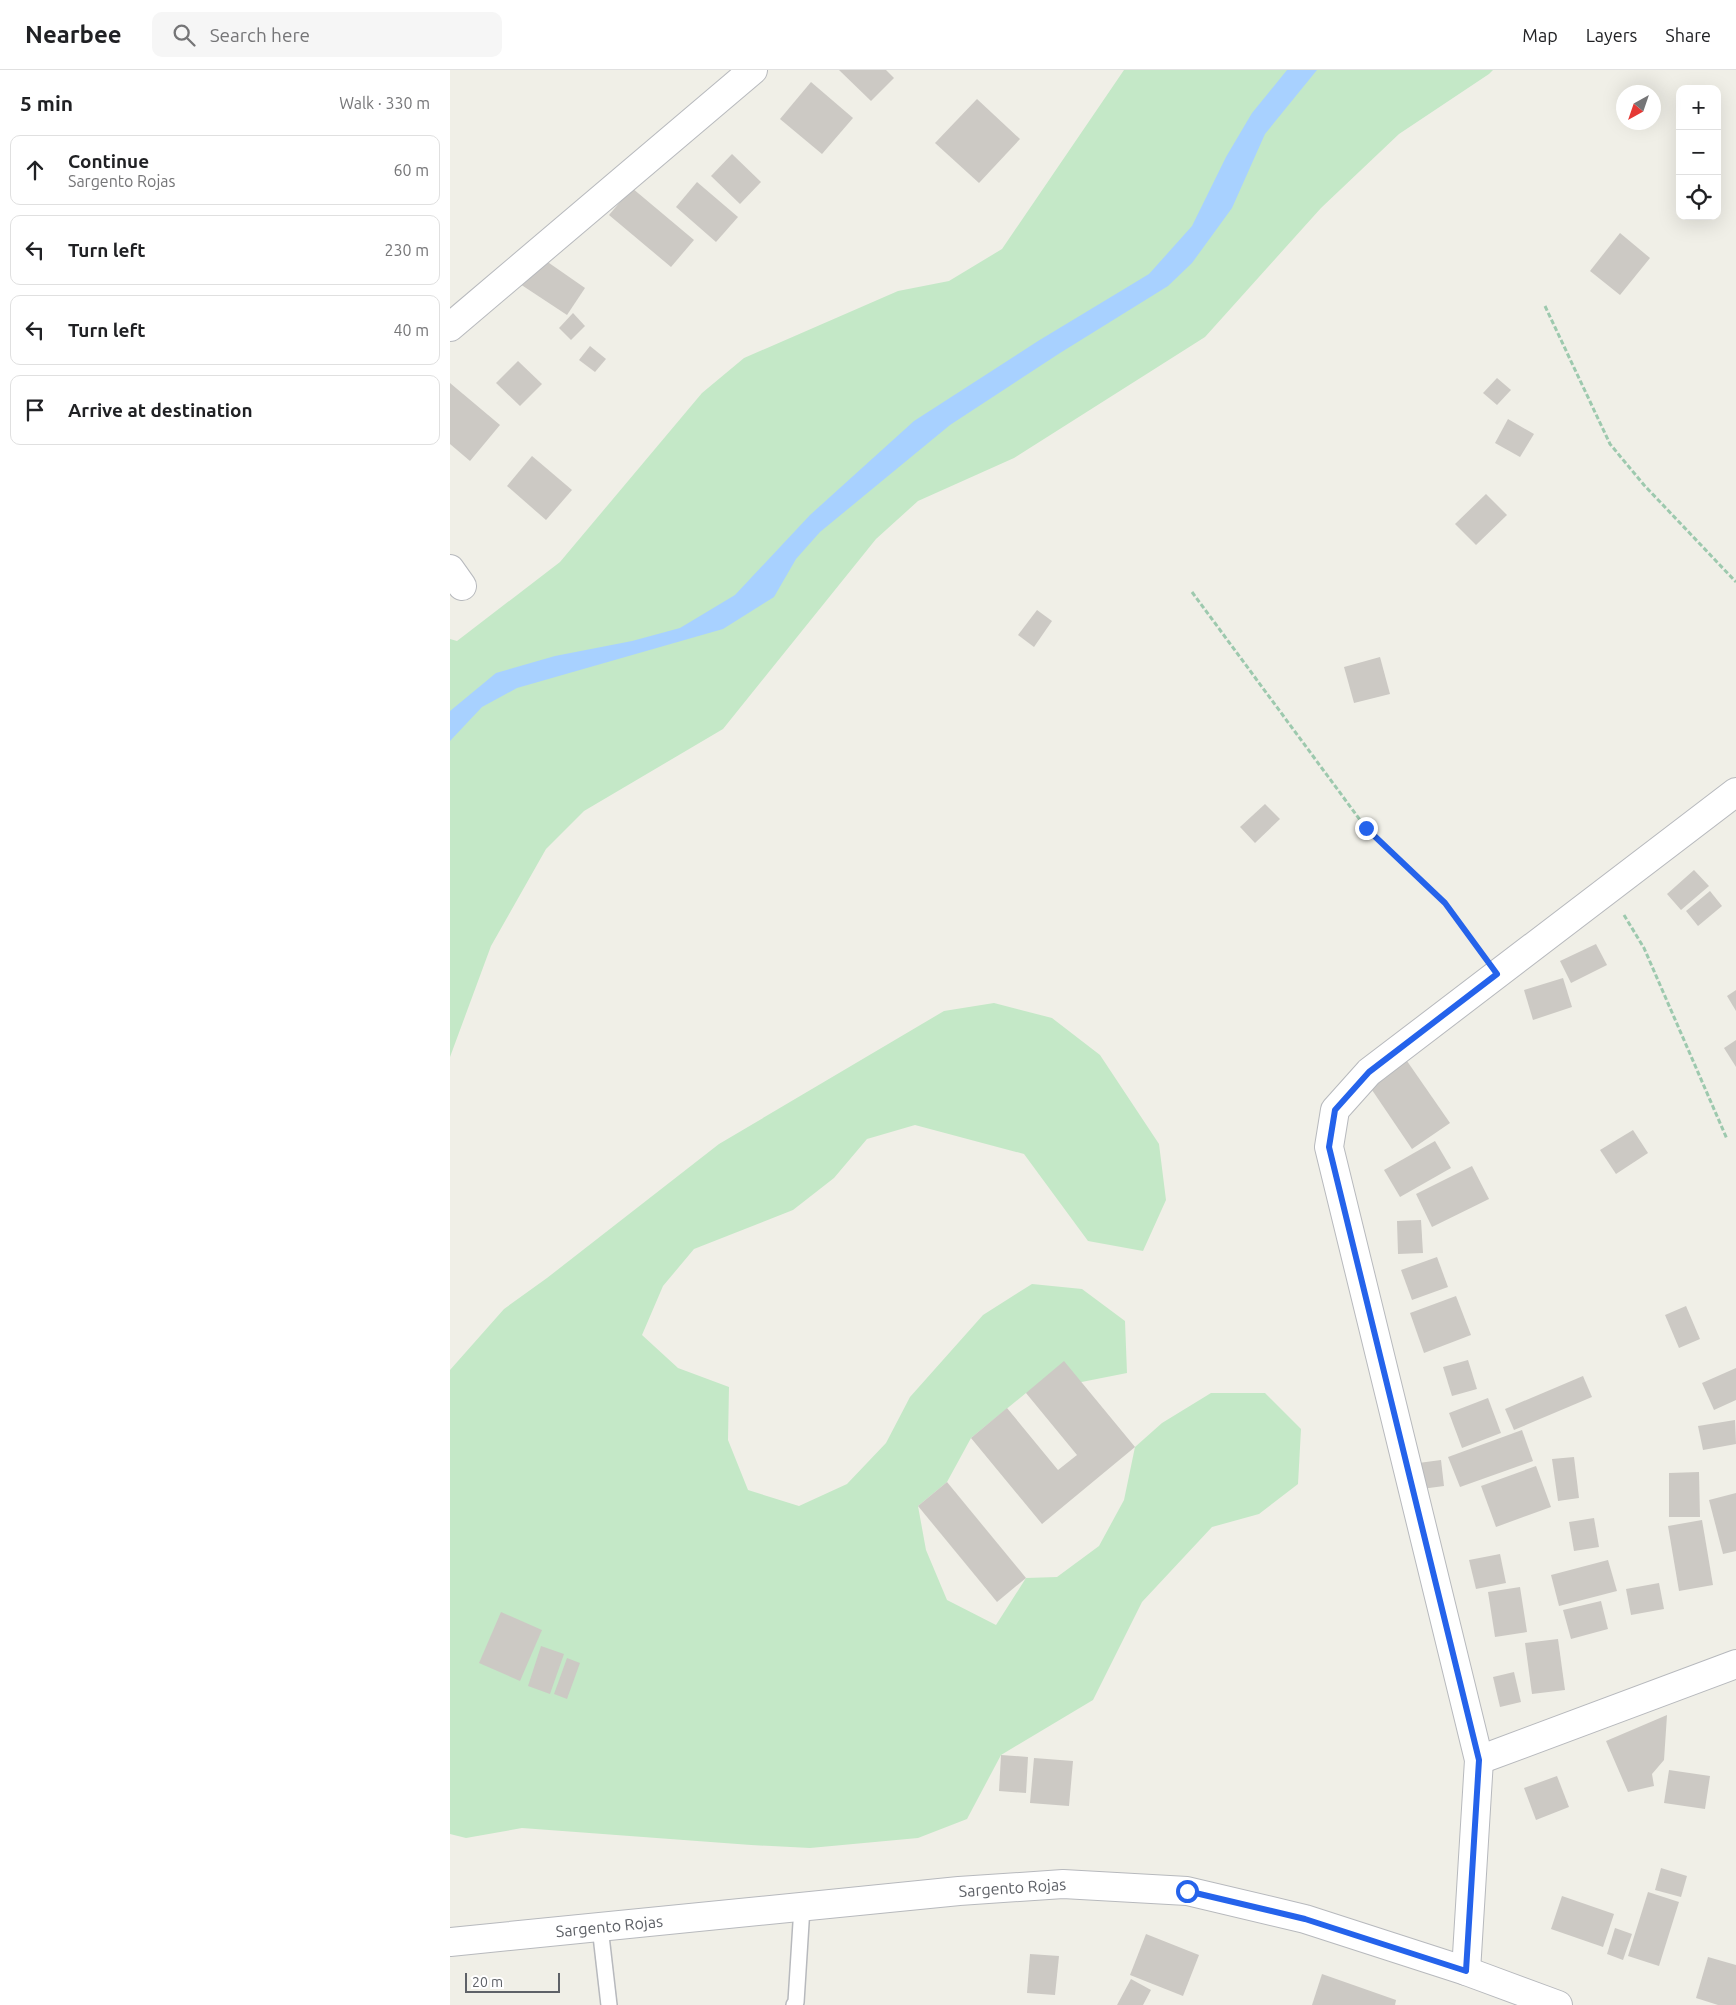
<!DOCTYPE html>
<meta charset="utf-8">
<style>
:root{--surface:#fff;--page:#f6f6f6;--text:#202124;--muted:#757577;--line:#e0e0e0}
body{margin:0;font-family:Ubuntu,sans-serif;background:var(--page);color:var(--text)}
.controls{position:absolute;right:15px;top:15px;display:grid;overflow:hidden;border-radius:10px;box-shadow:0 5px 20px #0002}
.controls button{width:45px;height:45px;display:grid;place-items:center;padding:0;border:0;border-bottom:1px solid var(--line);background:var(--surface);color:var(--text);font:25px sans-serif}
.compass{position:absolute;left:1166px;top:15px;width:45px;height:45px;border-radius:50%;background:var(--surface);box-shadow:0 5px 20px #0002;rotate:220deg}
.scale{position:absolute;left:15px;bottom:12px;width:95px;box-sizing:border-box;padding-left:5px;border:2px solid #5e6167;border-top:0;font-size:14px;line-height:18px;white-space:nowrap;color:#5e6167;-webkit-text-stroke:4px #fff;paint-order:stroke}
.stop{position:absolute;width:15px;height:15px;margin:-11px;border:4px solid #2563eb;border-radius:50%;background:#fff}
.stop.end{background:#2563eb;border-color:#fff;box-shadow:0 1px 5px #0008}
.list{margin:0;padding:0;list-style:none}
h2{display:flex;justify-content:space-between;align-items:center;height:65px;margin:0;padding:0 20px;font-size:21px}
h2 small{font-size:16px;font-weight:400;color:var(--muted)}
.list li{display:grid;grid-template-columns:32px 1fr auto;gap:15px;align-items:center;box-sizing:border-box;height:70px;margin:0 10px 10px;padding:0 10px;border:1px solid var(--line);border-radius:10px}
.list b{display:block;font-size:19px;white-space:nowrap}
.list p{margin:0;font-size:16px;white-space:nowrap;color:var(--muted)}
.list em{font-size:16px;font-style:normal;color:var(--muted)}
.icon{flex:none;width:28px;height:28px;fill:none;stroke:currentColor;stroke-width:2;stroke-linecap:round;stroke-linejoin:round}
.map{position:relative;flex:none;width:1286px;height:1935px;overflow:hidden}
header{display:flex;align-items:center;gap:30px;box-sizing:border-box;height:70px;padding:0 25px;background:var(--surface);border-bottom:1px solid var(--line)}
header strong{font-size:24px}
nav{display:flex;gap:28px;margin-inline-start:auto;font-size:18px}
.search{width:350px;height:45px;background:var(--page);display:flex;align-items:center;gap:12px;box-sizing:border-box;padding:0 18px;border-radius:10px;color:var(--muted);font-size:19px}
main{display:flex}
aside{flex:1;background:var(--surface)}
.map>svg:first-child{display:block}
</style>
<header>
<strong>Nearbee</strong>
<div class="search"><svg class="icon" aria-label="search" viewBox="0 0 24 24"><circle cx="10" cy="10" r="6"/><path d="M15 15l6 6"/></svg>Search here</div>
<nav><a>Map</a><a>Layers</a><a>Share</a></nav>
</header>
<main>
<aside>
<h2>5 min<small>Walk · 330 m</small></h2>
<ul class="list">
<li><svg class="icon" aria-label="ahead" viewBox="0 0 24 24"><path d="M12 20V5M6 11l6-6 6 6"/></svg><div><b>Continue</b><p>Sargento Rojas</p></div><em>60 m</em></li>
<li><svg class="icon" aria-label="left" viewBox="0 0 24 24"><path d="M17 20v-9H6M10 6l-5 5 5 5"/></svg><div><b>Turn left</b></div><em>230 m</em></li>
<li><svg class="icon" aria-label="left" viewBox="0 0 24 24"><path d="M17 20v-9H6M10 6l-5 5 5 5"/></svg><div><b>Turn left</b></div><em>40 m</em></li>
<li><svg class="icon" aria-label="arrive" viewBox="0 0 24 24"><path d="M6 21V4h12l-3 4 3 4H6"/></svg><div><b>Arrive at destination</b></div></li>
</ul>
</aside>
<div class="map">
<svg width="1286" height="1935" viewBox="0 0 1286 1935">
<rect width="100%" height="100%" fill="#f0efe7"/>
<g fill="#c4e8c7">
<polygon points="674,0 1043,0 1039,4 949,64 871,138 755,267 564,388 468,431 426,469 273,659 134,741 96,779 41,876 0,987 0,569 7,571 110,492 252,323 294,288 448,221 499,211 552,179"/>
<polygon points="544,933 602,948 650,985 709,1074 716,1130 693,1181 638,1171 574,1084 465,1055 417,1069 384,1108 343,1140 244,1179 213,1216 192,1265 228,1298 279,1317 278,1370 298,1420 349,1436 397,1414 436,1373 460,1327 533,1245 582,1214 632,1219 675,1251 677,1303 576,1323 521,1368 497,1412 468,1436 476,1480 497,1530 546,1555 576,1508 607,1507 649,1476 674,1430 685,1377 712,1353 761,1323 815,1323 851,1359 848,1414 809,1444 762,1457 692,1532 643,1630 551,1685 517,1749 468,1768 360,1778 301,1775 72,1758 16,1768 0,1764 0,1300 54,1239 97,1208 269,1074 494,941"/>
</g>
<polygon fill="#a8d1ff" points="837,0 867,0 815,64 782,138 742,193 718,216 610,283 500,355 370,462 346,489 324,527 273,559 67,618 32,637 0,671 0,641 46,603 105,586 182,571 230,558 285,525 360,445 464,351 588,271 699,204 742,156 776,87 802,43"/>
<g fill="#ccc9c4">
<polygon points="389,0 436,0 444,8 421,31"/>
<polygon points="361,12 403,48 372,84 330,49"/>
<polygon points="527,29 570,69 529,113 485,73"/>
<polygon points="282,84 311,112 290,134 261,106"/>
<polygon points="247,112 288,147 266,172 226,137"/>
<polygon points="182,118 244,170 221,197 159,145"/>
<polygon points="1170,163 1200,188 1170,225 1140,201"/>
<polygon points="89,186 135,218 117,245 70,214"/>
<polygon points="123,243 135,256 121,270 109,258"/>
<polygon points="140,276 156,289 145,302 129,290"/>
<polygon points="68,291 92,314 70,336 46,313"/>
<polygon points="1047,308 1061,320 1047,335 1033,323"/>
<polygon points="0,313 50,355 20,391 0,374"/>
<polygon points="1058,349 1084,364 1070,387 1045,373"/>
<polygon points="82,386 122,420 96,450 57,416"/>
<polygon points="1036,424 1057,445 1026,475 1005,454"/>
<polygon points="587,540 602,551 584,577 568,565"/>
<polygon points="930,587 940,624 904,633 894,597"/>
<polygon points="815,734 830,749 805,773 790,757"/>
<polygon points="1244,800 1259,816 1231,840 1217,824"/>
<polygon points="1260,821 1272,836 1248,856 1236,841"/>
<polygon points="1146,874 1157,895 1121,913 1110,891"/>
<polygon points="1113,908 1122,937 1083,950 1074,920"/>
<polygon points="1286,920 1286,941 1277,926"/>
<polygon points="1286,970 1286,997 1274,978"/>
<polygon points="957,991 1000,1053 962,1079 920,1017"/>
<polygon points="1183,1060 1198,1083 1166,1104 1150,1080"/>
<polygon points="985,1071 1001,1098 950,1127 934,1100"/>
<polygon points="1022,1096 1039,1129 982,1157 966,1124"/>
<polygon points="971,1150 973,1183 948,1184 947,1151"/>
<polygon points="987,1187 998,1217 962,1230 951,1200"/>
<polygon points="1006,1226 1021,1265 974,1283 960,1243"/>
<polygon points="1236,1236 1250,1269 1229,1278 1215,1245"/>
<polygon points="1018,1290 1027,1319 1002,1326 993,1297"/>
<polygon points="614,1291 685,1377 592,1454 521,1368 557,1338 608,1400 627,1385 576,1323"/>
<polygon points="1286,1298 1286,1330 1264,1340 1252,1313"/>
<polygon points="1133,1306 1142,1327 1064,1360 1055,1339"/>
<polygon points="1038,1328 1051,1363 1012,1378 999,1343"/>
<polygon points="1285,1350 1286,1374 1253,1380 1248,1356"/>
<polygon points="1072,1360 1083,1391 1010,1417 998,1387"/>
<polygon points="1124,1387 1129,1428 1108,1431 1102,1389"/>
<polygon points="991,1390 994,1416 964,1420 961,1394"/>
<polygon points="1086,1396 1101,1437 1046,1457 1031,1416"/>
<polygon points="1249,1402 1250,1447 1219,1447 1219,1403"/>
<polygon points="497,1412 576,1508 547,1532 468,1436"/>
<polygon points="1286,1423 1286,1481 1273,1484 1259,1430"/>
<polygon points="1144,1448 1149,1477 1124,1481 1119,1452"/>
<polygon points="1252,1450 1263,1515 1229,1521 1218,1456"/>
<polygon points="1050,1484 1056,1513 1026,1519 1019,1490"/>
<polygon points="1158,1490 1167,1521 1109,1536 1101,1505"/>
<polygon points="1209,1513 1214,1539 1181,1545 1176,1519"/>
<polygon points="1070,1517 1077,1562 1045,1567 1038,1522"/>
<polygon points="1151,1531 1158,1559 1121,1569 1113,1540"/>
<polygon points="51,1542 92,1560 70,1611 29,1593"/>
<polygon points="1108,1569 1115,1620 1082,1624 1075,1573"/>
<polygon points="91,1576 114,1584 100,1624 78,1616"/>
<polygon points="117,1588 130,1593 117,1629 104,1624"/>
<polygon points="1064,1602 1071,1632 1050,1637 1043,1607"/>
<polygon points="1217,1645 1214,1690 1202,1704 1204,1716 1178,1722 1156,1671"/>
<polygon points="551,1685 578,1687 576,1723 549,1721"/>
<polygon points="584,1688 623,1691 619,1736 580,1733"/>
<polygon points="1219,1700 1260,1706 1255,1739 1214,1733"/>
<polygon points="1107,1706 1119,1737 1086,1750 1074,1718"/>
<polygon points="1211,1798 1237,1806 1231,1827 1205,1820"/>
<polygon points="1198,1822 1229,1832 1209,1896 1178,1886"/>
<polygon points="1112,1826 1164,1844 1153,1877 1101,1859"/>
<polygon points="1165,1858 1182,1864 1173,1890 1157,1884"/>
<polygon points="696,1864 749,1885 733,1926 680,1905"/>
<polygon points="580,1884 609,1886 605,1925 577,1923"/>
<polygon points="1258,1887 1286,1895 1286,1935 1268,1935 1246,1928"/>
<polygon points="872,1904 946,1930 945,1935 862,1935"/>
<polygon points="681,1909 701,1920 693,1935 667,1935"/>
</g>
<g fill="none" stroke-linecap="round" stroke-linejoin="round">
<g stroke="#b7b9bd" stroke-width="18">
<g id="service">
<polyline points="150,1857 159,1935"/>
<polyline points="344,1935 346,1932 352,1837"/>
</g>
</g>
<g stroke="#b7b9bd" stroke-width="30">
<g id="minor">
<polyline points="0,257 303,0"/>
<polyline points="0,499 12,516"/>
<polyline points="1029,1690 1286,1594"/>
<polyline points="1016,1901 1029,1690 879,1077 885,1040 919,1002 1286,722"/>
</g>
</g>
<g stroke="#b7b9bd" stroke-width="30">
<g id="tertiary">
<path id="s1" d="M 0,1872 L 509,1821 L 613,1814 L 737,1821 L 855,1849 L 1016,1901 L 1108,1935"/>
</g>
</g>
<g stroke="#9dc9ae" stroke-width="3" stroke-dasharray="5 2.5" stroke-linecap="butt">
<polyline points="1095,236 1160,374 1194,415 1286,512"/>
<polyline points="742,522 916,758 995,833 1030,881"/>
<polyline points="1174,845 1194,878 1277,1069"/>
</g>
<use href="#service" stroke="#fff" stroke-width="15"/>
<use href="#minor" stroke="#fff" stroke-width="28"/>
<use href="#tertiary" stroke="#fff" stroke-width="28"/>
</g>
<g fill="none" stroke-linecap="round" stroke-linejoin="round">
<polyline stroke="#2563eb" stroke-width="6" points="737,1821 855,1849 1016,1901 1029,1690 879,1077 885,1040 919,1002 1047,904 995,833 916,758"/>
</g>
<g text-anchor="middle" stroke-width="4" stroke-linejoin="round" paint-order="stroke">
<g font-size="16" fill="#5e6167" stroke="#fff">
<text dy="6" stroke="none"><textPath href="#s1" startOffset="565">Sargento Rojas</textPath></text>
<text dy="6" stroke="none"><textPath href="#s1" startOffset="160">Sargento Rojas</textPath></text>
</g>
</g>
</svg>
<div class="controls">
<button>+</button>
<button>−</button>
<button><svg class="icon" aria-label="locate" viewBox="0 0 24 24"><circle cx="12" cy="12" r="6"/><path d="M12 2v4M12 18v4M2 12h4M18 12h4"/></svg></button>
</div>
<svg class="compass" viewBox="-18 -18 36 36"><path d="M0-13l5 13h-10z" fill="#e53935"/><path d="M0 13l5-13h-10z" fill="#757577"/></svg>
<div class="scale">20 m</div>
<div class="stop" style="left:737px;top:1821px"></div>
<div class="stop end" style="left:916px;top:758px"></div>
</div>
</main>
